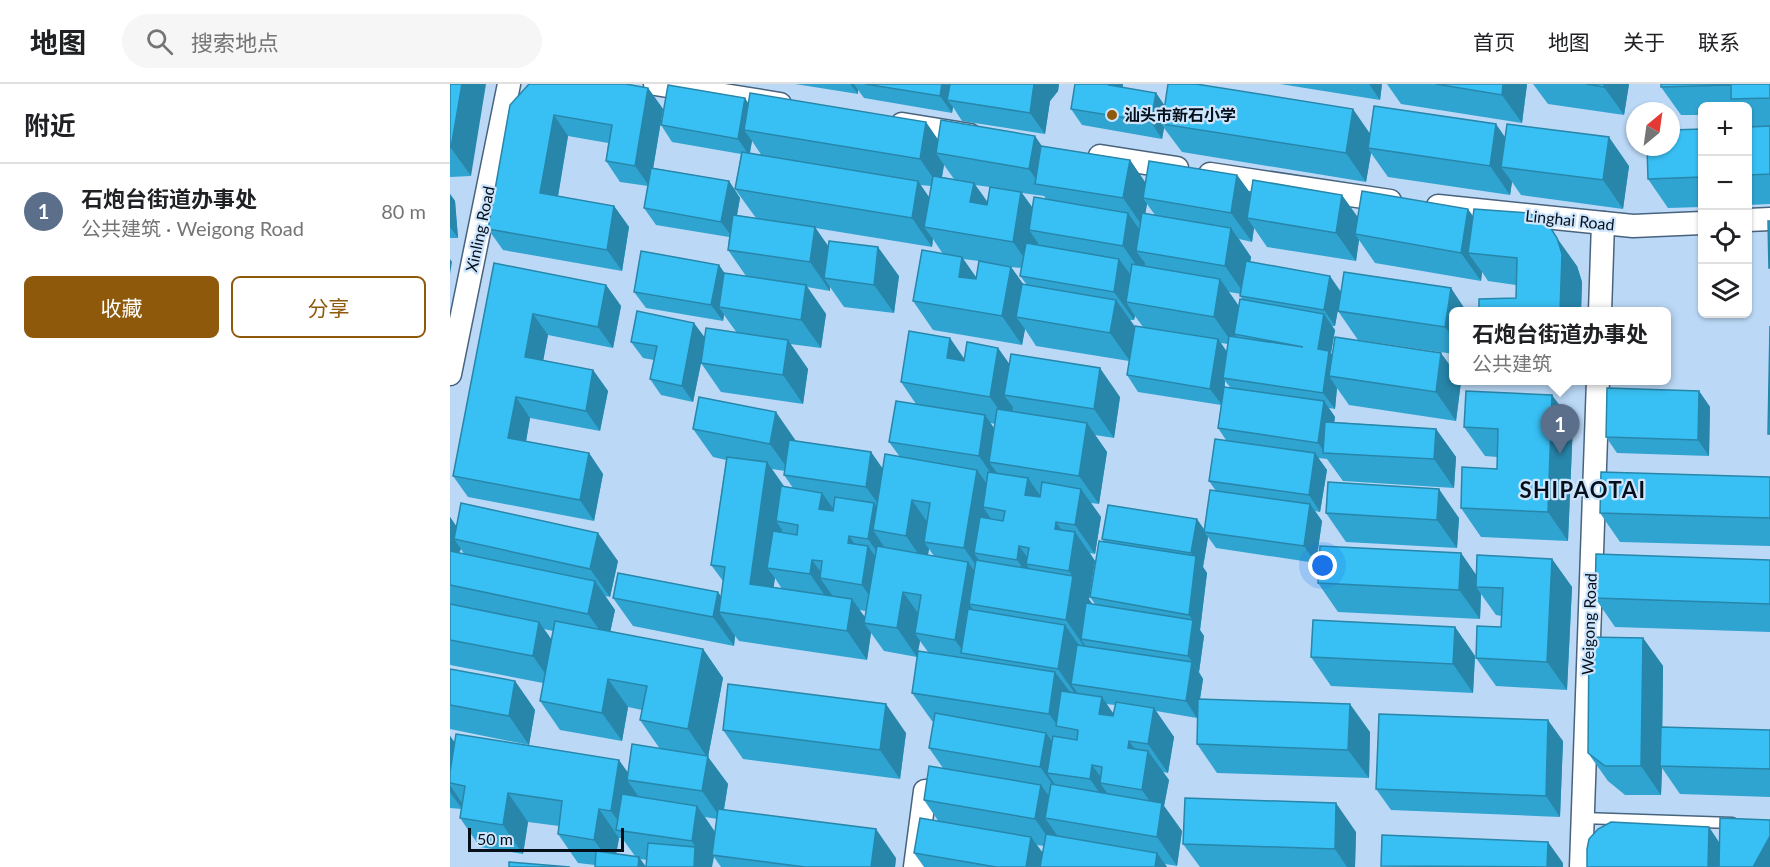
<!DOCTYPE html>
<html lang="zh">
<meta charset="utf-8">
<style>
:root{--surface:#fff;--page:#f6f6f6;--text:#202124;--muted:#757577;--line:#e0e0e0;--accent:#8e590b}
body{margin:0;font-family:Lato,"Noto Sans SC",sans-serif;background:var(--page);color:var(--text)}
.controls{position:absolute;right:18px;top:18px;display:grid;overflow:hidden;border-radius:9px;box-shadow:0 2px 4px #0004}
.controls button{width:54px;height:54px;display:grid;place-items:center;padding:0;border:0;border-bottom:2px solid var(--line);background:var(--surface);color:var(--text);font:30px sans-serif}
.compass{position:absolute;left:1176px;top:18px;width:54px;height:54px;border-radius:50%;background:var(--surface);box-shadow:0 2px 4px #0004;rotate:29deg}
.scale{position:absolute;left:18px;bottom:15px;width:156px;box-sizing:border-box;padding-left:6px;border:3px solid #06101a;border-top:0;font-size:16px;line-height:21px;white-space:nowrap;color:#06101a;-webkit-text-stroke:4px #cde5fd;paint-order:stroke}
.you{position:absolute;left:873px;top:482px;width:21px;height:21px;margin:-15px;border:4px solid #fff;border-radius:50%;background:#1a73e8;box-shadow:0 0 0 9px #1a73e833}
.badge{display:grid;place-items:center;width:39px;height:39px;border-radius:50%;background:var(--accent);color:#fff;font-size:20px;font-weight:700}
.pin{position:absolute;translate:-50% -50px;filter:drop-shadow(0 2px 3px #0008)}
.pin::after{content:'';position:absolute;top:32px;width:21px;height:18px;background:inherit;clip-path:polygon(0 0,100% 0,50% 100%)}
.popup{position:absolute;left:999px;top:223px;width:222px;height:78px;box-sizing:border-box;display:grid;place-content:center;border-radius:9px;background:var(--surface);filter:drop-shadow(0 2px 4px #0005);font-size:20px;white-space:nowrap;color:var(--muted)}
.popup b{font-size:22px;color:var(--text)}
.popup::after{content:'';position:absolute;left:50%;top:100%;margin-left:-12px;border:12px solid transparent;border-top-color:var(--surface)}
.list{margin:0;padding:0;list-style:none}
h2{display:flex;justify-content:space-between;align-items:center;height:78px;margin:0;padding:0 24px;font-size:26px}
h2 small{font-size:20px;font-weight:400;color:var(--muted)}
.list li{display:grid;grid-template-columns:39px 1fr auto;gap:18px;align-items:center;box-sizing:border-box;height:96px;padding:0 24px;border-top:2px solid var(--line)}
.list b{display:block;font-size:22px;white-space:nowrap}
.list p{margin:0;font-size:20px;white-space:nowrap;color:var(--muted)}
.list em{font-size:20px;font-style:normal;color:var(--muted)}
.actions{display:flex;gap:12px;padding:18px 24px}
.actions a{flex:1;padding:14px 0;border:2px solid var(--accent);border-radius:9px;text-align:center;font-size:21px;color:var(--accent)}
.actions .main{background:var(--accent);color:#fff}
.icon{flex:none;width:33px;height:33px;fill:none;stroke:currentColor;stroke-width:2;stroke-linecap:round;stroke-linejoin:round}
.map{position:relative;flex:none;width:1320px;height:783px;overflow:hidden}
header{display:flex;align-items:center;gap:36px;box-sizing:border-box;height:84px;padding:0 30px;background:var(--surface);border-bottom:2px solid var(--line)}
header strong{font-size:28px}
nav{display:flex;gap:33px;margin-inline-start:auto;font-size:21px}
.search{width:420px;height:54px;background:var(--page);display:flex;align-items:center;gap:15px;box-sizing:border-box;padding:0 21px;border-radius:33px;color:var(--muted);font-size:22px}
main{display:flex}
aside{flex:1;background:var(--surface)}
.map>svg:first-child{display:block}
</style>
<header>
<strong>地图</strong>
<div class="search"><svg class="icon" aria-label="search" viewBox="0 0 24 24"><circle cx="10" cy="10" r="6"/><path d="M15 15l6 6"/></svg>搜索地点</div>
<nav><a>首页</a><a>地图</a><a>关于</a><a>联系</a></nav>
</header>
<main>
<aside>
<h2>附近<small></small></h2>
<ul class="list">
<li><span class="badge" style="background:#5c6f8a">1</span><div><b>石炮台街道办事处</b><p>公共建筑 · Weigong Road</p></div><em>80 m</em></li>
</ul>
<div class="actions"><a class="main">收藏</a><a>分享</a></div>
</aside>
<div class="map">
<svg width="1320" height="783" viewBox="0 0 1320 783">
<rect width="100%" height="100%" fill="#bbd9f7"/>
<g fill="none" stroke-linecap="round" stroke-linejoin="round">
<g stroke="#48637d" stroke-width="13">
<polyline id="service" points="1132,734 1282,739"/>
</g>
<g stroke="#48637d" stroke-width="25">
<g id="minor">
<polyline points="205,0 330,20"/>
<polyline points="452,40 520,51"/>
<polyline points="650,72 727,84"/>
<polyline points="760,90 940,117"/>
<polyline points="988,122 1183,142 1252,139"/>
<polyline points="1298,136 1320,135"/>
<polyline points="1150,228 1153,139"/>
<polyline points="0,290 59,0"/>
<polyline points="465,783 475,707"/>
<polyline points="1131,783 1148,296"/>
</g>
</g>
<use href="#service" stroke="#fff" stroke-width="10"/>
<use href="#minor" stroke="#fff" stroke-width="22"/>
</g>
<g fill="#30a4d1" fill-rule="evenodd">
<polygon points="0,0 21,92 0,93"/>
<polygon points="345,0 609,0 608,7 600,17 595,50 512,37 503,23 502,29 414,14 408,6 408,10"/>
<polygon points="625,0 673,0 673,4 706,9 714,21 920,49 1055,53 1179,82 1173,125 1071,111 1062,98 1060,111 938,93 921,69 916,98 732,68 714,44 712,55 632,41 621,25"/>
<polygon points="830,0 932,0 930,16"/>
<polygon points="937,0 1077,0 1072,39 951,20"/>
<polygon points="1083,0 1179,0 1174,31 1098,20"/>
<polygon points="1320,0 1320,120 1298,121 1298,43 1301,43 1298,38 1298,22 1252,22 1252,31 1231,31 1211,3"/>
<path d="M 198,4 L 213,25 L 203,84 L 279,97 L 290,114 L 287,131 L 306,134 L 285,105 L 291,70 L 222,58 L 211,41 L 298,19 L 488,55 L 592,62 L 680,76 L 695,99 L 787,91 L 801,110 L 908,133 L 1023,132 L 1127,182 L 1132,198 L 1131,228 L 1029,228 L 1066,214 L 1066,201 L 1038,197 L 1032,188 L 1031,197 L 925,179 L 909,156 L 906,177 L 817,163 L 804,144 L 802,158 L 789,155 L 801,173 L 800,178 L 891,208 L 1004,228 L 1004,270 L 908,256 L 888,227 L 891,209 L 885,242 L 882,242 L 885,246 L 881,269 L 882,271 L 1011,298 L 1006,337 L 899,321 L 887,304 L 885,325 L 879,324 L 885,333 L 884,338 L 986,345 L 1006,373 L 1004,404 L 893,397 L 877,375 L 868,374 L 877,386 L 870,428 L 865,427 L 872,437 L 866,479 L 766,464 L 758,453 L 753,483 L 757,489 L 750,546 L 754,552 L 749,588 L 753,595 L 750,615 L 920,648 L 919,694 L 767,689 L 747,660 L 747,634 L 706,627 L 724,653 L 718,689 L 713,688 L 719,696 L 714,722 L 732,747 L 727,782 L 715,780 L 717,783 L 474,783 L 464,769 L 489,738 L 474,716 L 493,684 L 479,664 L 484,638 L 482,637 L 462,609 L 467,573 L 434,567 L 421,549 L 417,576 L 289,557 L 285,552 L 284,562 L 183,542 L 163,514 L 271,512 L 273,497 L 261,481 L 276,376 L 263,373 L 243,345 L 346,357 L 421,368 L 433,385 L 450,373 L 439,358 L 466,320 L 451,298 L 514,274 L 548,264 L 559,280 L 670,313 L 664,354 L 645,351 L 657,368 L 649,420 L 641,419 L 651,433 L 645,470 L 640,469 L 645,477 L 639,515 L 642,520 L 645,520 L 640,513 L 654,458 L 652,455 L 755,446 L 766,407 L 759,397 L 776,356 L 768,344 L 771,321 L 688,308 L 677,291 L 679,277 L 586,262 L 575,245 L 572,261 L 483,246 L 463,217 L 493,170 L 483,155 L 482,163 L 365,144 L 378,162 L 449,192 L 444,229 L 394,223 L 380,203 L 380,207 L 357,203 L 376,230 L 371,264 L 340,260 L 358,285 L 353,320 L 271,308 L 251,279 L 243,318 L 211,311 L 200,295 L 204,276 L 193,274 L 181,258 L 254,253 L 287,249 L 274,231 L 273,237 L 196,224 L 184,208 L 269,181 L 274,189 L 296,192 L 278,166 L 279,153 L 206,141 L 194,124 L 198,102 L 170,98 L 156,77 L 158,59 L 118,52 L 108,112 L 164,122 L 179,143 L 172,187 L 53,166 L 38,145 L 60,21 ZM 302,57 L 312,72 L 300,70 ZM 494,81 L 504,95 L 492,93 ZM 470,101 L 481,102 L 479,114 ZM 525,101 L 540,103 L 537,118 ZM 572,109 L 594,112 L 596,115 L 583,124 ZM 697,120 L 705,131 L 695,130 ZM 513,175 L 529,177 L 526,193 ZM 561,183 L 572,184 L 570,192 L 577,201 L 573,200 ZM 779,208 L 791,210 L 790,212 L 793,216 L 789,222 ZM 685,232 L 693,243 L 684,243 L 680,236 L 684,236 ZM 771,259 L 778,260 L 777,268 ZM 775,297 L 780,303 L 775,303 ZM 540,339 L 545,340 L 544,344 ZM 322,385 L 335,387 L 334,391 L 343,404 L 334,402 ZM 479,465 L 484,472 L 478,471 ZM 325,494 L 332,505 L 323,503 ZM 409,526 L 416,527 L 415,533 ZM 470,557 L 478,568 L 468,567 ZM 656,620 L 665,621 L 663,630 ZM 587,761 L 594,762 L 593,769 Z"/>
<polygon points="1252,45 1252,123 1218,124 1198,95"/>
<polygon points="0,110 5,117 8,154 0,154"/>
<polygon points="44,179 156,201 171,222 163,264 98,251 93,276 143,286 158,307 150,347 80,334 76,357 139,369 153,390 144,437 18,413 3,392"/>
<polygon points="1249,307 1260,323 1259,372 1167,369 1156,353"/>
<polygon points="1123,339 1118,457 1031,453 1011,424 1047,385 1047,373 1035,372 1014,343"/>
<polygon points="1320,393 1320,462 1170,458 1150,429"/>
<polygon points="876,429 1009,434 1007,464 896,458"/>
<path d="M 0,433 L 6,442 L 168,477 L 160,513 L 155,512 L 165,526 L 160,548 L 253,565 L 273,594 L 258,673 L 278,700 L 274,726 L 446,774 L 445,783 L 271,783 L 264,773 L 197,776 L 190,775 L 196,783 L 145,781 L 128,779 L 108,750 L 109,742 L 78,738 L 73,770 L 30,763 L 10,734 L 11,725 L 0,724 L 0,652 L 5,659 L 178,688 L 210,665 L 190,636 L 192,626 L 178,623 L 172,657 L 110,646 L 90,617 L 93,599 L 0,581 ZM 11,465 L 14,470 L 9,469 ZM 94,545 L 103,547 L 101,555 ZM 255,733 L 267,735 L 265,748 ZM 169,754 L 172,754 L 185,772 L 166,770 Z"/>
<polygon points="1011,469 1026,491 1102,475 1122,503 1117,606 1046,602 1026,574 1051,543 1052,532 1046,531 1031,510 1030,535 888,528 868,499"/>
<polygon points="1320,476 1320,548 1165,543 1145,514"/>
<polygon points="1005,543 1025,572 1023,609 881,602 861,573"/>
<polygon points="1193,554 1213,582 1212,643 1320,646 1320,713 1230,710 1212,684 1211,711 1175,711 1158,697 1138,669"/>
<polygon points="0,585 65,597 85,626 79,661 0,645"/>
<polygon points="273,646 456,649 450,695 293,675"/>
<polygon points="1113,657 1110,733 941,726 926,705"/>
<polygon points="906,748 905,783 750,783 733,760"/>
</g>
<g fill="#2786aa">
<polygon points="12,0 36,0 21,92 1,64"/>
<polygon points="400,0 404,0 408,6 408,10"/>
<polygon points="492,0 506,0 497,16 503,23 502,29 490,12"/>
<polygon points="584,0 609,0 608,7 600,17 595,50 580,29"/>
<polygon points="660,0 673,0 671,18 659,1"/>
<polygon points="919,0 932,0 930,16"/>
<polygon points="1053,0 1077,0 1072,39 1052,11"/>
<polygon points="1154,0 1179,0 1174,31 1154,3"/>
<polygon points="198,4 213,25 200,103 185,82"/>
<polygon points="706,9 717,25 712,40 714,44 712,55 701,38"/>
<polygon points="295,14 306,31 294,46 302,57 299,71 288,55"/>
<polygon points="903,25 923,54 918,64 921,69 916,98 896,69"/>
<polygon points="104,31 118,52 105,130 90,109"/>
<polygon points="476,38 496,67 486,69 494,81 490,104 470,75"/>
<polygon points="1046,40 1066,69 1051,83 1062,98 1060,111 1040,82"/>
<polygon points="585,52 605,81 590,101 579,85"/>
<polygon points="1159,53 1179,82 1173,125 1153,96"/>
<polygon points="680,76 700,105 693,114 697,120 693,143 673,114"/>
<polygon points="787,91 808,120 797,134 804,144 802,158 781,129"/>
<polygon points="279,97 290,114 283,154 271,138"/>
<polygon points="468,97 488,126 474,143 483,155 482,163 462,134"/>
<polygon points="524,99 544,127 520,118"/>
<polygon points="571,108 592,137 579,146 588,159 583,186 563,158"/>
<polygon points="0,110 5,117 8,154 0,143"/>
<polygon points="892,111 912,139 905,150 909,156 906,177 886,149"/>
<polygon points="164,122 179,143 172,187 157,166"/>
<polygon points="1018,125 1038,153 1018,169 1032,188 1031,197 1011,169"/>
<polygon points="678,129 698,158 686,167 695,179 693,191 673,162"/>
<polygon points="365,143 385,172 374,194 380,203 380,207 360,178"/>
<polygon points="781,144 801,173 795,211 775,182"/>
<polygon points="1107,154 1127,182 1132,198 1131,228 1110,228"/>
<polygon points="428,163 449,192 444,229 424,201"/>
<polygon points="512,173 532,202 509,193"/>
<polygon points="0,175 2,178 0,190"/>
<polygon points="669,175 690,204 676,218 685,232 684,236 664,208"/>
<polygon points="269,181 280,197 269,223 274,231 273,237 261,221"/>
<polygon points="561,183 581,211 566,233 575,245 572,261 552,232"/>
<polygon points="880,192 891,208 885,242 874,226"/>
<polygon points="770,195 790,224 784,250 786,252 784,261 764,233"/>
<polygon points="156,201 171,222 163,264 148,243"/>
<polygon points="356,201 376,230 371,264 351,236"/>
<polygon points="1001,204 1017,228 1004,228 1004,255 995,243"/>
<polygon points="666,216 686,244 680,277 660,249"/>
<polygon points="83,230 98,251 90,294 75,273"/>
<polygon points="874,230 885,246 881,269 891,283 879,292 887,304 885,325 873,309 868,265"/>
<polygon points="244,239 256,255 243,318 232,302"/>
<polygon points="500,254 520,283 497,274"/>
<polygon points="768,255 779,271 773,294 775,297 772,321 760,305"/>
<polygon points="338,256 358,285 353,320 333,291"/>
<polygon points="548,264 568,292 554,311 563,323 560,342 540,313"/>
<polygon points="991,269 1004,287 1004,297 1010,297 1011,298 1006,337 986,308"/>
<polygon points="650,284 670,313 664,354 644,325"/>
<polygon points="143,286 158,307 150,347 136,327"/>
<polygon points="1249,307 1260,323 1259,372 1248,356"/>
<polygon points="1102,311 1123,339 1118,457 1098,428"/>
<polygon points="66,313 80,334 73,375 58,354"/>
<polygon points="874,317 885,333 880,369 875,369 868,359"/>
<polygon points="326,328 346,357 340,388 320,360"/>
<polygon points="535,331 555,360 539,378 550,393 549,401 529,372"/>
<polygon points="637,339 657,368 649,420 629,392"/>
<polygon points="986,345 1006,373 1004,404 984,375"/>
<polygon points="421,368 441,397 436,431 416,403"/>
<polygon points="139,369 153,390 144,437 130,416"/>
<polygon points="865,369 877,386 870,428 859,411"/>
<polygon points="317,378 337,407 326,437 332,446 326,485 317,484 325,494 320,529 300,500"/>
<polygon points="527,386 547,414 533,423 543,438 524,469 535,485 534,493 514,464"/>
<polygon points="578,394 598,423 575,411"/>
<polygon points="631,405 651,433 645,470 625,441"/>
<polygon points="989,405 1009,434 1007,464 987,436"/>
<polygon points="372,409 392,437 369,425"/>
<polygon points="462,416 482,445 474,458 479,465 476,481 456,452"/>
<polygon points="424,419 444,448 423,446 440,472 438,484 418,455"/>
<polygon points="860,420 872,437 866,479 854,462"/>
<polygon points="0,433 16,456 4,455 11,465 0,483"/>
<polygon points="747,435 756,448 754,448 758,453 753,483 757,489 750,546 754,552 749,588 738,572 743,537 739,531 746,475 741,469"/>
<polygon points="606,438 623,462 625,448 645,477 639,515 643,521 631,555 636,563 636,565 616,536 623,493 619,487 605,445"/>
<polygon points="148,449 168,477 160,513 140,485"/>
<polygon points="399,452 416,476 418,462 438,491 432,530 412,501 398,459"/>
<polygon points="569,462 583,481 576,480 588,497 587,505 567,476"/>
<polygon points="1011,469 1031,498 1026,503 1031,510 1030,535 1009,506"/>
<polygon points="1102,475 1122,503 1117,606 1097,578"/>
<polygon points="362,476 376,495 370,494 382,511 380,519 360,490"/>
<polygon points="518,478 538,506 519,520 533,539 514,569 505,556"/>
<polygon points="145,497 165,526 158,558 138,530"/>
<polygon points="268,508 283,530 269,528 285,552 284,562 263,533"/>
<polygon points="453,508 473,536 465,549 470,557 467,573 447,544"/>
<polygon points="402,515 419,539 414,539 421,549 417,576 397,547"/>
<polygon points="89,538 109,566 103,601 83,572"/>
<polygon points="615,541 635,570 621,600 629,611 628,614 608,585"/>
<polygon points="1005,543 1025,572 1023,609 1003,580"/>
<polygon points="1193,554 1213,582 1212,682 1210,682 1212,684 1211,711 1191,682"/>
<polygon points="253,565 273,594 258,673 278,700 272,736 252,707 257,673 238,645"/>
<polygon points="742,578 753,595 747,634 736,617"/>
<polygon points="605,588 626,616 608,642 599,630"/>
<polygon points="158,595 178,623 172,657 152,629"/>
<polygon points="65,597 85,626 79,661 59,632"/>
<polygon points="652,613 672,642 649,630"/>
<polygon points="436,620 456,649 450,695 430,666"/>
<polygon points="900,620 920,648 919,694 898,666"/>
<polygon points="704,624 724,653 718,689 698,660"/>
<polygon points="1098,636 1113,657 1110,733 1096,712"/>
<polygon points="596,649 616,677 597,689 611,709 611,712 590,683"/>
<polygon points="0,652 18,677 0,699"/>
<polygon points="679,657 696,681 698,667 719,696 714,722 732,747 727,782 707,753 710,732 692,706 678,664"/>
<polygon points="169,676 184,697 177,696 188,712 183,748 175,747 161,727"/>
<polygon points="642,681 656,700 650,699 662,716 660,724 640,695"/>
<polygon points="0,701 12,719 12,725 0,708"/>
<polygon points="591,701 611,729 595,734 607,751 605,764 585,735"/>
<polygon points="58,709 78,738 73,770 53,741"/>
<polygon points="886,719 906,748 905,783 897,783 885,765"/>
<polygon points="247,722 267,751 262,771 264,773 262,783 244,783 245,763 242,757"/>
<polygon points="149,725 169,754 164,783 163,783 144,756"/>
<polygon points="1259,743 1273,764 1273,783 1258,783"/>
<polygon points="426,745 446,774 445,783 421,783"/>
<polygon points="1320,752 1320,783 1303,783"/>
<polygon points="581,753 602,782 601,783 576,783"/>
<polygon points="1098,758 1113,779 1113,783 1097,783"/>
<polygon points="707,769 717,783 705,783"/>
<polygon points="189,773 196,783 188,783"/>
</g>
<g fill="#38bff3" stroke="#2786aa" stroke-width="1.5">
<polygon points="0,0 12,0 1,64 0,64"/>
<polygon points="79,0 176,0 198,4 185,82 156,77 162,41 104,31 90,109 164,122 157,166 38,145 60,21"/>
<polygon points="415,0 492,0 490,12"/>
<polygon points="500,0 584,0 580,29 497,16"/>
<polygon points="625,0 660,0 659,1 706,9 701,38 621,25"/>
<polygon points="718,0 746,0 903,25 896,69 712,40"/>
<polygon points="986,0 1053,0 1052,11"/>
<polygon points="1136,0 1154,0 1154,3"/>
<polygon points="1211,0 1320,0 1320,14 1281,15 1281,1 1211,3"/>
<polygon points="218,1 295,14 288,55 211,41"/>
<polygon points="300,9 476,38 470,75 294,46"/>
<polygon points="924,22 1046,40 1040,82 918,64"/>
<polygon points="491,36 585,52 579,85 486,69"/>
<polygon points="1057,40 1159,53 1153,96 1051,83"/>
<polygon points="1320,42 1320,90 1298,91 1298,43"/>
<polygon points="1252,45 1252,93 1198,95 1197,63 1221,63 1221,46"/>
<polygon points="591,62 680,76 673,114 585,100"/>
<polygon points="292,68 468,97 462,134 285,105"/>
<polygon points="699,77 787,91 781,129 693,114"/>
<polygon points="201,84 279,97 271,138 194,124"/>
<polygon points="483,92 524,99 520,118 537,121 540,103 571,108 563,158 474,143"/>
<polygon points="803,96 892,111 886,149 797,134"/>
<polygon points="912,107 1018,125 1011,169 905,150"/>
<polygon points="584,113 678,129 673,162 579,146"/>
<polygon points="1024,125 1079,129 1098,140 1107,154 1112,170 1110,228 1029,228 1029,215 1066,214 1067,174 1018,169"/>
<polygon points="692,129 781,144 775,182 686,167"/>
<polygon points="283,131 365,143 360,178 278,166"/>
<polygon points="1318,137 1320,137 1320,184 1319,184"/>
<polygon points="379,157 428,163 424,201 374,194"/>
<polygon points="576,159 669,175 664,208 570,192"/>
<polygon points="472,166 512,173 509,193 526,195 529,177 561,183 552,232 463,217"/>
<polygon points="191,167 269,181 261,221 184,208"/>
<polygon points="796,177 880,192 874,226 790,212"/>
<polygon points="44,179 156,201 148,243 83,230 75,273 143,286 136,327 66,313 58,354 139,369 130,416 3,392"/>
<polygon points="682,180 770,195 764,233 676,218"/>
<polygon points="894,188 1001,204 995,243 888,227"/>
<polygon points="274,189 356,201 351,236 269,223"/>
<polygon points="572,200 666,216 660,249 566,233"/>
<polygon points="790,215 874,230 868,265 879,267 873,309 773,294 779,252 853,263 784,250"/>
<polygon points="187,227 244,239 232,302 200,295 207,262 181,258"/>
<polygon points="685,242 768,255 760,305 677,291"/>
<polygon points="1320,242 1320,350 1318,350"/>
<polygon points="256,244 338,256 333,291 251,279"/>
<polygon points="459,247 500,254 497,274 514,277 517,258 548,264 540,313 451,298"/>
<polygon points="885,253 991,269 986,308 879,292"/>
<polygon points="561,270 650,284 644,325 554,311"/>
<polygon points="774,303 874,317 868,359 768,344"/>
<polygon points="1157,304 1249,307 1248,356 1156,353"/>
<polygon points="1016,307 1102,311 1098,428 1011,424 1012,383 1047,385 1048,345 1014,343"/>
<polygon points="249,313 326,328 320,360 243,345"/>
<polygon points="446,317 535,331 529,372 439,358"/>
<polygon points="547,325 637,339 629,392 539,378"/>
<polygon points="875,338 986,345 984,375 873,369"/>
<polygon points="765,355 865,369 859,411 759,397"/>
<polygon points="339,356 421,368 416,403 334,391"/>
<polygon points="435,370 527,386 514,464 474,458 480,419 462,416 456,452 423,446"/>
<polygon points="277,373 317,378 300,500 402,515 397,547 269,528 275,483 261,481"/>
<polygon points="538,388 578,394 575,411 590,413 592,398 631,405 625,441 606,438 605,445 625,448 619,487 576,480 579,464 569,462 567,476 524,469 530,433 553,437 555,427 533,423"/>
<polygon points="1151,388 1320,393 1320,434 1150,429"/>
<polygon points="878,398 989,405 987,436 876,429"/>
<polygon points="331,402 372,409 369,425 383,427 385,413 424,419 418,455 399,452 398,459 418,462 412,501 370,494 372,477 362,476 360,490 317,484 323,447 347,451 348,441 326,437"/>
<polygon points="760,406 860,420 854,462 754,448"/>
<polygon points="11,419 148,449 140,485 4,455"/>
<polygon points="658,421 747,435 741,469 652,455"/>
<polygon points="649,457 746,472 739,531 640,513"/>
<polygon points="427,462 518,478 505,556 465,549 471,511 453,508 447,544 414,539"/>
<polygon points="870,462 1011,469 1009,506 868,499"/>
<polygon points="0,467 145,497 138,530 0,501"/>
<polygon points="1146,470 1320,476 1320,520 1145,514"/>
<polygon points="1027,471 1102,475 1097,578 1026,574 1027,542 1051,543 1053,504 1026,503"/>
<polygon points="526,476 623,492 616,536 519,520"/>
<polygon points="168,489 268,508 263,533 163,514"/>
<polygon points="636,519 743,536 738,572 631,555"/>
<polygon points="0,520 89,538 83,572 0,556"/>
<polygon points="518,525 615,541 608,585 511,569"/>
<polygon points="863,536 1005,543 1003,580 861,573"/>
<polygon points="105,537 253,565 238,645 190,636 197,602 158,595 152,629 90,617"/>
<polygon points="1139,553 1193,554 1191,682 1155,682 1138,669"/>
<polygon points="627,561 742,578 736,617 621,600"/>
<polygon points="468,567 605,588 599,630 462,609"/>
<polygon points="0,585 65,597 59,632 0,621"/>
<polygon points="278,600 436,620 430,666 273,646"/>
<polygon points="611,607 652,613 649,630 663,632 666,618 704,624 698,660 679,657 678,664 698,667 692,706 650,699 652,683 642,681 640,695 597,689 603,652 627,656 628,646 606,642"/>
<polygon points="748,615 900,620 898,666 747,660"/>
<polygon points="485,629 596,649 590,683 479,664"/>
<polygon points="929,630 1098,636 1096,712 926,705"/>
<polygon points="1211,643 1320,646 1320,685 1210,682"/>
<polygon points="6,650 169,676 161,727 149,725 144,756 108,750 112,717 58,709 53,741 10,734 15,702 0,699 0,688"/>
<polygon points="182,660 258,672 252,707 177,696"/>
<polygon points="479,682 591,701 585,735 474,716"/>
<polygon points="601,700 712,719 707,753 595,734"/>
<polygon points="172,710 247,722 242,757 166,746"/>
<polygon points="735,714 886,719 885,765 733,760"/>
<polygon points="268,725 426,745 421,783 355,783 262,771"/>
<polygon points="470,734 581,753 576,783 546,783 464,769"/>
<polygon points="1270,734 1320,736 1320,752 1303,783 1269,783"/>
<polygon points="1161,738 1259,743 1258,783 1137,783 1137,765 1139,755 1148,745"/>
<polygon points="596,750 707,769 705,783 590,783"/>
<polygon points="932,751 1098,758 1097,783 931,782"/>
<polygon points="198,759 245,763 244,783 196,783"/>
<polygon points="146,767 189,773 188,783 145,783"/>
<polygon points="59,778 120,783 59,783"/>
</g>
<circle fill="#8e590b" stroke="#cde5fd" stroke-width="2" cx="662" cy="31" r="6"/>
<g text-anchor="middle" stroke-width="4.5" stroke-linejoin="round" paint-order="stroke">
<g font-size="16" font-weight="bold" fill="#06101a" stroke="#cde5fd" text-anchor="start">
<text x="674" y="37">汕头市新石小学</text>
</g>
<g font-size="16" fill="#06101a" stroke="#cde5fd">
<text transform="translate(1120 136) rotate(6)" y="6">Linghai Road</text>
<text transform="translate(30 145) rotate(-78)" y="6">Xinling Road</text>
<text transform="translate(1139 540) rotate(-88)" y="6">Weigong Road</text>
</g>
<g font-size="22" font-weight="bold" letter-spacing="1.5" fill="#06101a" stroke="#cde5fd">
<text x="1133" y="414">SHIPAOTAI</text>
</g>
</g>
</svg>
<div class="controls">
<button>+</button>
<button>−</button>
<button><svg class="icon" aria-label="locate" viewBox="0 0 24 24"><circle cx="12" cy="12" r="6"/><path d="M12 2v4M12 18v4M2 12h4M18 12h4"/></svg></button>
<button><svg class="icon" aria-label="layers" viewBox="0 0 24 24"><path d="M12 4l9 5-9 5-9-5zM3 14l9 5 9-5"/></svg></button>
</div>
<svg class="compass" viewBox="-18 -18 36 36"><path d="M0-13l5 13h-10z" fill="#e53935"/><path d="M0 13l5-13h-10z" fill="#757577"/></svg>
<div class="scale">50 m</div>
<div class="you"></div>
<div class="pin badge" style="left:1110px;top:370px;background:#5c6f8a">1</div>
<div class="popup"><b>石炮台街道办事处</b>公共建筑</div>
</div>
</main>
